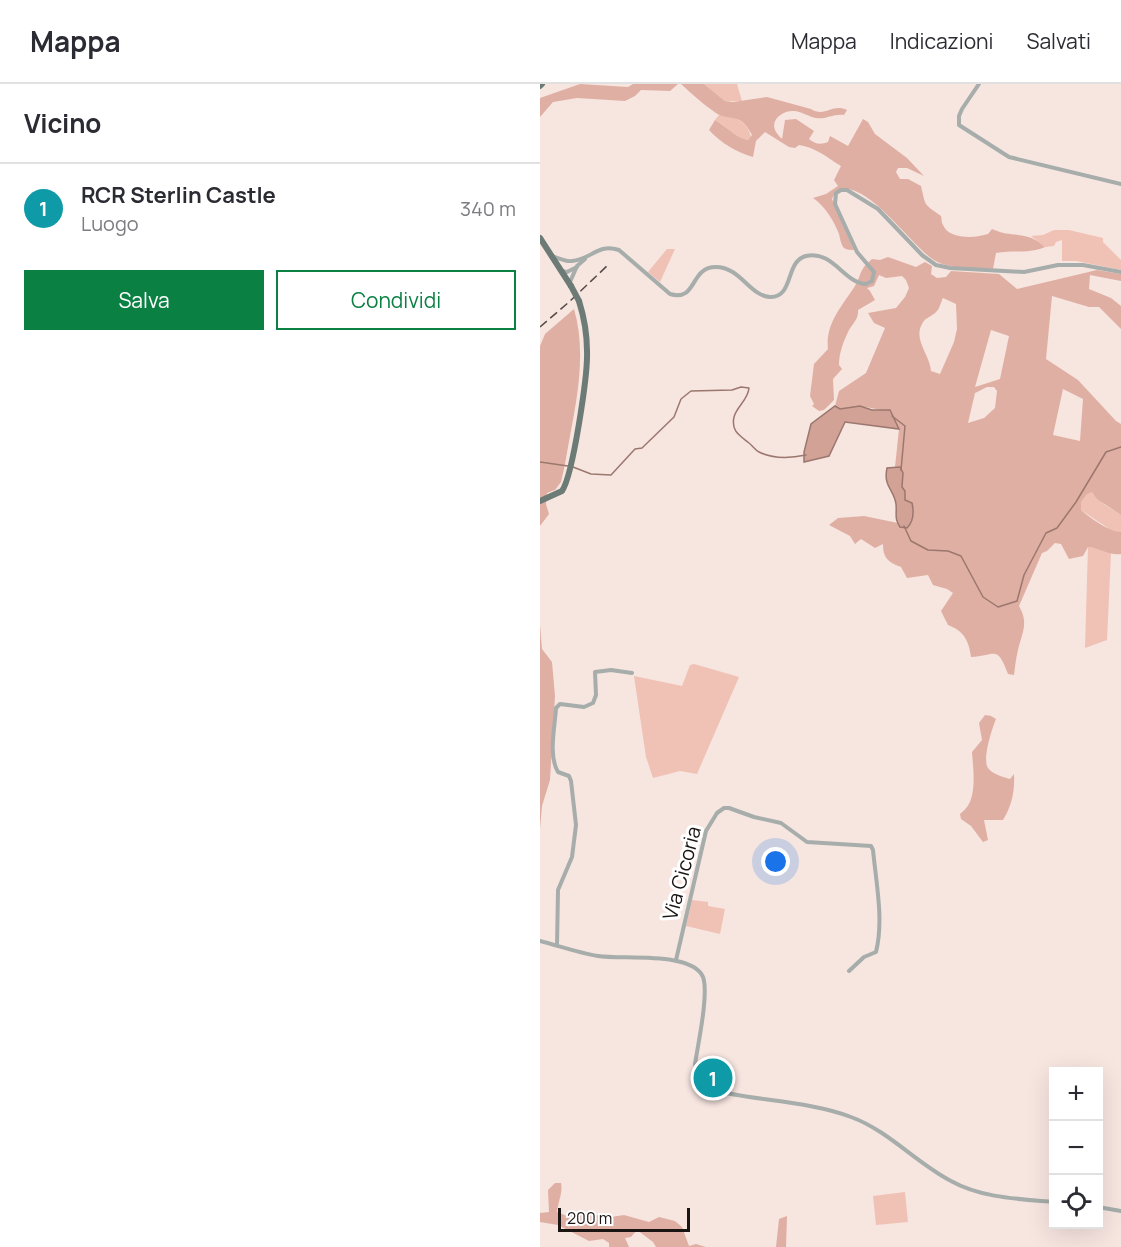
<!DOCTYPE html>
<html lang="it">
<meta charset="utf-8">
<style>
:root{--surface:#fff;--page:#f2f2f3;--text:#2b2b33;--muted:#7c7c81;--line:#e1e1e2;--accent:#0b8043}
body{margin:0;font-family:Manrope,sans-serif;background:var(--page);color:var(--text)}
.controls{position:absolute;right:18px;bottom:18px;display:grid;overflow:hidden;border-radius:0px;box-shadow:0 6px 24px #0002}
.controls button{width:54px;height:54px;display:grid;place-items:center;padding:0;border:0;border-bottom:2px solid var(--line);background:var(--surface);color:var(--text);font:30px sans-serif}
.scale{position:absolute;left:18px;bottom:15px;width:132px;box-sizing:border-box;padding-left:6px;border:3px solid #1a1412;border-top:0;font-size:16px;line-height:21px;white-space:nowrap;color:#1a1412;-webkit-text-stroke:4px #fff;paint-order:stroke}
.you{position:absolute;left:236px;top:778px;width:21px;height:21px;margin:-15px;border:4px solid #fff;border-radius:50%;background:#1a73e8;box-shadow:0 0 0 9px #1a73e833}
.badge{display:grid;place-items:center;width:39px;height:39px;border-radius:50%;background:var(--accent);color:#fff;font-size:20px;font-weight:700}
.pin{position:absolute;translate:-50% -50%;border:3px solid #fff;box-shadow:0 2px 6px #0006}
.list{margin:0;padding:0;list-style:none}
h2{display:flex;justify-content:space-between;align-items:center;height:78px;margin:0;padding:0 24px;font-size:26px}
h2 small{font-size:20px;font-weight:400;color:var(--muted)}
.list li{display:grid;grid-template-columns:39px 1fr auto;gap:18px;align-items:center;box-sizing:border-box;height:90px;padding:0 24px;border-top:2px solid var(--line)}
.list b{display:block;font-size:22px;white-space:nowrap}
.list p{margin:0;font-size:20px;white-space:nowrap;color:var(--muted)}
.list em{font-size:20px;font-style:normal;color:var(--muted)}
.actions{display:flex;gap:12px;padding:18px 24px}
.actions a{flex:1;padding:14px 0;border:2px solid var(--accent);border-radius:0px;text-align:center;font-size:21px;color:var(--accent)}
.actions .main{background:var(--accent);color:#fff}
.icon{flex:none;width:33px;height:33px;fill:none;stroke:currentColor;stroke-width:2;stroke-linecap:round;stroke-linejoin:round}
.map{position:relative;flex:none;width:581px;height:1163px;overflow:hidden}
header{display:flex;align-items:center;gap:36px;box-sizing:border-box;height:84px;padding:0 30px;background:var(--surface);border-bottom:2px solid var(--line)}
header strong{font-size:28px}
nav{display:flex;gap:33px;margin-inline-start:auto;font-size:21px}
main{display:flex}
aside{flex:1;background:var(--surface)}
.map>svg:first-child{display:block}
</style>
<header>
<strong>Mappa</strong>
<nav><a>Mappa</a><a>Indicazioni</a><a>Salvati</a></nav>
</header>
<main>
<aside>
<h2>Vicino<small></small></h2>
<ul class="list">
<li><span class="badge" style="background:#0f9aa8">1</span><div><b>RCR Sterlin Castle</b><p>Luogo</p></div><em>340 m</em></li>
</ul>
<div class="actions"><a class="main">Salva</a><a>Condividi</a></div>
</aside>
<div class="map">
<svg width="581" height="1163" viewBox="0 0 581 1163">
<rect width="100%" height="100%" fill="#f7e5e0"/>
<g fill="#f0c1b5">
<polygon points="164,0 197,0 202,17 185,17"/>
<path d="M 179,31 C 194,31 209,38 211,54 L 208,56 C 196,55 187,42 175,36 Z"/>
<polygon points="514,146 529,146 563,154 563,158 581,176 581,186 536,177 522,177 522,156 516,158 514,162 505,163 491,152 503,151"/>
<polygon points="127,165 135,165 120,198 108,188"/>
<polygon points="552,408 565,421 581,431 581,448 574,448 541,426 541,418 547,409"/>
<polygon points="548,463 557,464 571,469 567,556 545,564"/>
<polygon points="154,580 199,593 157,690 140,687 113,694 106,673 94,592 142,602 150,581"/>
<polygon points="152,816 168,818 168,822 185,825 180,850 146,842"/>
<polygon points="365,1108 368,1138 336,1141 333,1112"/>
</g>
<g fill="#e0afa3" fill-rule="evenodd">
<polygon points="40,0 88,3 93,0 138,0 130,7 101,6 95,12 85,17 37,14 13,18 0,33 0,14"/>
<path d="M 141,0 L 164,0 L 185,17 L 193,18 L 227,13 L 271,25 C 285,34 292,19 307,26 L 304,31 C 294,29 285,36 276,34 C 269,33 261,27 254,27 C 243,26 229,36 236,48 C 238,51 240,53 242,55 L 245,36 L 256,35 L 274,47 L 269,55 C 275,60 280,61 288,58 L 290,52 L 308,62 L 323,35 L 328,38 L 335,50 L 367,74 L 384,92 L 367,84 L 358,84 L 356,88 L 360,95 L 368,95 L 381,102 C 386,123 383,119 401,132 C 402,135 401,138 403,141 C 409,156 436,154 448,150 L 452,145 C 473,155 486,145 505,163 C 489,170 473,166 456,169 L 453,185 C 435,184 410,186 394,176 C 371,162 324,91 296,107 L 292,115 L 314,166 C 311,166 307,166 304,164 C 301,161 300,154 299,150 C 294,137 285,122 273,114 L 286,110 L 298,102 L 294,96 L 301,82 C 288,74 275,63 259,61 L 255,64 L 249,63 L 225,48 L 216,57 L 213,73 C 196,68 181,59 169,46 L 175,36 C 186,42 196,54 208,56 L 212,51 C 200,27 190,38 176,29 C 164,21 152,10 141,0 Z"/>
<path d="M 348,173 L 376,183 L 385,178 L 392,182 L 391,190 L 397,194 L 406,193 L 411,187 L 459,190 L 477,205 L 557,186 L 581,190 L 581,197 L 550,191 L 549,205 L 571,214 L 581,222 L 581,245 L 559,223 L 549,223 L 512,212 L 506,275 L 538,296 L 576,337 L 581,340 L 581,431 L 557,415 L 552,408 L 547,410 L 541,418 L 541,426 C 550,434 570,448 581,448 L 581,470 C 570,472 560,464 548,463 L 543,472 L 529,475 L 521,460 L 515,459 L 507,467 L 502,469 L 479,522 C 489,539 482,549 478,566 C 476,574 475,583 474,591 L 468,590 C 457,560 455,572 431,573 C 429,557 424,547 408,541 L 401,527 L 413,509 L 407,505 L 393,501 L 388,491 L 367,494 L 361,483 C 348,478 343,474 343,460 L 335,464 L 321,455 L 315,460 L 310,452 L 289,441 L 298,434 L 324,432 L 358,439 L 360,443 L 371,439 L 373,424 L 365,416 L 365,407 L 362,404 L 363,389 L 360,383 L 355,383 L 359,345 L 350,327 C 338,327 326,321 315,323 C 306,324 303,327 295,322 L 299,307 L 326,289 L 345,244 L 334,239 L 328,229 L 356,224 L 365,213 L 369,204 L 366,196 L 362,192 L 346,194 L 339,191 L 334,202 L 327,204 L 330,207 L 335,216 L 318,226 C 319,235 312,240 308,248 C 303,259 299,269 299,281 L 302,285 L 293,295 L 294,316 L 284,326 L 279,327 L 272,322 L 274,320 L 270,312 L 274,280 L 288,265 C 285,240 302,222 315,202 C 323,188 318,187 332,175 L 340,176 ZM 403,214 L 416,220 L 417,245 L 414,258 L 400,290 L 391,287 C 390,271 373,256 382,240 C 385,233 392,233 397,227 C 400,224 401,217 403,214 ZM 451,246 L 469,252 L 460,295 L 435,303 ZM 447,303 L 454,303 L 457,307 L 455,324 L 444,334 L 428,339 L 435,309 ZM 523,305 L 543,315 L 540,357 L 513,351 Z"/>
<path d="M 34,225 C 46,266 38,310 30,352 C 27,367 25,383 21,398 L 15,406 L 7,409 L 6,420 L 9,430 L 0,442 L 0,262 L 5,250 Z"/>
<polygon points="0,541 2,565 12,578 15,612 10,696 2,722 0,745"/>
<path d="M 445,631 L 451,632 L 456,635 C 452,645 442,675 448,684 C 452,690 463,693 470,695 L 474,690 C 475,706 472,722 463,736 L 444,736 L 448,756 L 443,758 L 431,742 L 421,735 L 420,730 C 422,728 425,726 427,723 C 437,710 433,683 432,668 L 442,656 L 439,639 Z"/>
<path d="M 15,1099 L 21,1099 C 23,1109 18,1118 17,1128 L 27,1132 L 38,1128 L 71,1133 L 84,1131 L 109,1138 L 119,1133 L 135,1137 L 142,1143 L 149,1162 L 156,1160 L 166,1163 L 116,1163 L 113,1158 L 97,1146 L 91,1153 L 85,1154 L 89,1163 L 69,1163 L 69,1159 L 63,1155 L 49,1157 L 18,1141 L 0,1138 L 0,1129 L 9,1128 L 8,1106 Z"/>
<polygon points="247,1132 246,1163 236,1163 239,1135"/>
</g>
<g fill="#d2a296" stroke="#9b776e" stroke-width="1.5">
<polygon points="295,322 300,325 320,322 332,326 350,326 359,345 305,338 289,372 264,378 264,368 271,340"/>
<path d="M 360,383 L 363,389 L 362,403 L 365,407 L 365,416 L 372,419 C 374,428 373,438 367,444 L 360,443 C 354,434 357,430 356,420 C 354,405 343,403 347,384 Z"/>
</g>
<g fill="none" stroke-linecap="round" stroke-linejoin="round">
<g stroke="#9b776e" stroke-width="1.5">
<polyline points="352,332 365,342 361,386"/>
<polyline points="0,378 28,382"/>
<path d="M 33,383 L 51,390 L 71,391 L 95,365 L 102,364 L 134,333 L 141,315 L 151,307 L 192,306 L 201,303 L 209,304 C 208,316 197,322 194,333 C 191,347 199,351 209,359 C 213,362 215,366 219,368 C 233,375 252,374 266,371"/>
<polyline points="364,442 371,457 388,466 408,467 421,472 443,513 458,523 477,517 484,491 506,449 517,444 536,418 566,368 581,363"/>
</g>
<g stroke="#a6adab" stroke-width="4">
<polyline points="439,0 422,25 419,32 419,41 469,73 581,100"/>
<path d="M 12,172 C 18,174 26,178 32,177 C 51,176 57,159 79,166 L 130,210 C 158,218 149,183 176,183 C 200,183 210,212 230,213 C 254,214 245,177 266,172 C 293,166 304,199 326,200 L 332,197 L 334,188 L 317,168 L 295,120 L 296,109 L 301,106 L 307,106 L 338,125 L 382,171 L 396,181 L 410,184 L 484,188 L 518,181 L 543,181 L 581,188"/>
<polyline points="22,187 27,188 37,183"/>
<polyline points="30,198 37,182 45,175"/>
<path d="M 0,857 C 19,862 39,869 58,872 C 83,876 152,867 163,893 C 169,910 158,960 155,980 C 158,993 161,999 172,1006 C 217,1017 268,1017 311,1033 C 349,1047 376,1079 411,1097 C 441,1114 480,1115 514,1118"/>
<path d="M 17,861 L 18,806 L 32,773 L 36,741 L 31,697 L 29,692 L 18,688 C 8,671 15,643 16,624 L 20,620 L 44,623 L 53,619 L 56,611 L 55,588 L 71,586 L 92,589"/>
<path d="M 136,876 L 166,747 L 177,729 L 184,724 L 189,724 L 214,733 L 241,739 L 267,758 L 331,762 L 333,766 C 336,798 344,836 336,868 L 324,873 L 309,887"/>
<polyline points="558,1123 581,1127"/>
</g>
<g stroke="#6d7b76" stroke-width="6">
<polyline points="0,2 2,0"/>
<polyline points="0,154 31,202"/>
<path d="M 0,417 L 22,407 C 33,391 48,290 47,267 C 47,249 44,233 39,217"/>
</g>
<polyline stroke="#534a47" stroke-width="1.5" stroke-dasharray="9 4.5" stroke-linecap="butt" points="0,243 29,218 68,181"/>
<polyline stroke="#6d7b76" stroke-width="6" points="31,202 39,217"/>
</g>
<g text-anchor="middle" stroke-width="6" stroke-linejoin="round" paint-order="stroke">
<g font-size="20" fill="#1a1412" stroke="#fff">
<text transform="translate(142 789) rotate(-75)" y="7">Via Cicoria</text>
</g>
</g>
</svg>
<div class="controls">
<button>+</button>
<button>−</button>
<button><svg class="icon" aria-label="locate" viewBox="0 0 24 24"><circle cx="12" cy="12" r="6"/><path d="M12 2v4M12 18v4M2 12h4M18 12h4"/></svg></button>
</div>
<div class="scale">200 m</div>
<div class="you"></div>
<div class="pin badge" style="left:173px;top:994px;background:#0f9aa8">1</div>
</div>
</main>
